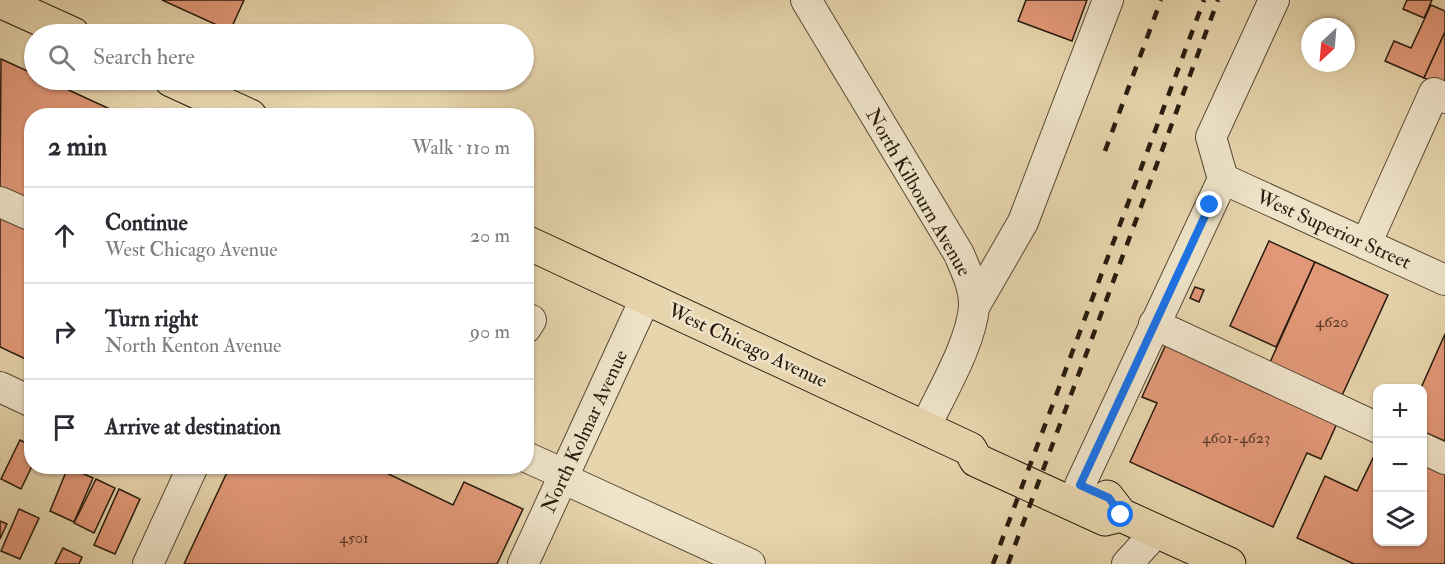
<!DOCTYPE html>
<meta charset="utf-8">
<style>
:root{--surface:#fff;--page:#f7f7f7;--text:#2b2b33;--muted:#7c7c81;--line:#e1e1e2}
body{margin:0;font-family:"IM FELL Double Pica",serif;background:var(--page);color:var(--text)}
.controls{position:absolute;right:18px;bottom:18px;display:grid;overflow:hidden;border-radius:12px;box-shadow:0 2px 4px #0004}
.controls button{width:54px;height:54px;display:grid;place-items:center;padding:0;border:0;border-bottom:2px solid var(--line);background:var(--surface);color:var(--text);font:30px sans-serif}
.compass{position:absolute;left:1301px;top:18px;width:54px;height:54px;border-radius:50%;background:var(--surface);box-shadow:0 2px 4px #0004;rotate:206deg}
.stop{position:absolute;width:18px;height:18px;margin:-14px;border:4px solid #1a73e8;border-radius:50%;background:#fff}
.stop.end{background:#1a73e8;border-color:#fff;box-shadow:0 2px 6px #0008}
.list{margin:0;padding:0;list-style:none}
h2{display:flex;justify-content:space-between;align-items:center;height:78px;margin:0;padding:0 24px;font-size:26px}
h2 small{font-size:20px;font-weight:400;color:var(--muted)}
.list li{display:grid;grid-template-columns:39px 1fr auto;gap:18px;align-items:center;box-sizing:border-box;height:96px;padding:0 24px;border-top:2px solid var(--line)}
.list b{display:block;font-size:22px;white-space:nowrap}
.list p{margin:0;font-size:20px;white-space:nowrap;color:var(--muted)}
.list em{font-size:20px;font-style:normal;color:var(--muted)}
.icon{flex:none;width:33px;height:33px;fill:none;stroke:currentColor;stroke-width:2;stroke-linecap:round;stroke-linejoin:round}
.map{position:relative;flex:none;width:1445px;height:564px;overflow:hidden}
.search{position:absolute;background:var(--surface);box-shadow:0 2px 4px #0004;left:24px;top:24px;width:510px;height:66px;display:flex;align-items:center;gap:15px;box-sizing:border-box;padding:0 21px;border-radius:33px;color:var(--muted);font-size:22px}
.panel{position:absolute;background:var(--surface);box-shadow:0 2px 4px #0004;left:24px;top:108px;width:510px;height:366px;border-radius:24px}
.map>svg:first-child{display:block}
</style>
<div class="map">
<svg width="1445" height="564" viewBox="0 0 1445 564">
<rect width="100%" height="100%" fill="#e7d5ad"/>
<filter id="stains"><feTurbulence type="fractalNoise" baseFrequency=".00333" numOctaves="4"/><feColorMatrix values="0 0 0 0 .2 0 0 0 0 .09 0 0 0 0 .02 0 0 0 .5 -.17"/></filter>
<radialGradient id="worn" r=".72"><stop offset=".6" stop-color="#630" stop-opacity="0"/><stop offset="1" stop-color="#630" stop-opacity=".3"/></radialGradient>
<g fill="#e29878" stroke="#281b0e" stroke-width="1.5">
<polygon points="162,0 244,0 230,31"/>
<polygon points="1026,0 1087,0 1072,41 1018,21"/>
<polygon points="1407,0 1432,0 1424,18 1403,9"/>
<polygon points="1431,5 1445,11 1445,32 1424,78 1385,61 1394,41 1411,48"/>
<polygon points="1445,32 1445,88 1424,78"/>
<polygon points="1,59 34,74 34,80 47,80 125,116 32,116 32,204 0,190"/>
<polygon points="0,217 32,227 32,362 0,347"/>
<polygon points="1269,241 1315,262 1276,347 1230,326"/>
<polygon points="1315,262 1388,295 1339,402 1267,369"/>
<polygon points="1195,287 1204,290 1199,302 1190,298"/>
<polygon points="1445,334 1445,441 1422,431 1421,388"/>
<polygon points="1167,342 1338,421 1321,459 1307,453 1273,527 1130,462 1157,403 1142,397"/>
<polygon points="20,440 32,446 32,466 21,489 1,479"/>
<polygon points="1375,454 1378,455 1378,542 1422,542 1422,458 1445,468 1445,564 1354,564 1297,538 1325,476 1357,491"/>
<polygon points="230,466 372,466 453,505 464,482 523,509 497,564 184,564"/>
<polygon points="68,467 93,478 74,522 50,511"/>
<polygon points="96,479 115,488 94,533 74,523"/>
<polygon points="119,489 140,499 115,554 94,545"/>
<polygon points="19,509 39,518 20,559 1,551"/>
<polygon points="0,521 7,524 0,539"/>
<polygon points="63,548 82,557 79,564 55,564"/>
</g>
<g fill="none" stroke-linecap="round" stroke-linejoin="round">
<g stroke="#584a36" stroke-width="32">
<g id="minor">
<path d="M 806,0 L 959,254 C 966,271 975,288 974,307 C 971,344 941,393 925,428"/>
<polyline points="1223,179 1445,280"/>
<polyline points="0,202 32,216"/>
<polyline points="1366,244 1434,93 1445,98"/>
<polyline points="974,307 1023,222 1108,0"/>
<polyline points="526,318 531,320 526,328"/>
<polyline points="1154,324 1378,428"/>
<polyline points="0,387 32,402"/>
<polyline points="1422,448 1445,459"/>
<polyline points="526,457 564,474"/>
<polyline points="562,478 750,564"/>
<polyline points="1080,485 1223,179 1211,137 1274,0"/>
<polyline points="148,564 193,466"/>
<polyline points="523,564 646,297"/>
<polyline points="1127,564 1157,531"/>
</g>
</g>
<g stroke="#281b0e" stroke-width="35">
<g id="major">
<polyline points="0,1 73,34"/>
<polyline points="171,80 250,116"/>
<polyline points="526,242 970,449 976,460 1105,519 1121,515"/>
<polyline points="1107,497 1121,515 1229,564"/>
</g>
</g>
<use href="#minor" stroke="#efe4ca" stroke-width="30"/>
<use href="#major" stroke="#e7d5ad" stroke-width="33"/>
<g stroke="#281b0e" stroke-width="4.5" stroke-dasharray="10 10" stroke-linecap="butt">
<polyline points="1105,151 1161,0"/>
<polyline points="993,564 1204,0"/>
<polyline points="1008,564 1218,0"/>
</g>
</g>
<g fill="none" stroke-linecap="round" stroke-linejoin="round">
<polyline stroke="#1a73e8" stroke-width="8" points="1121,515 1109,498 1080,485 1210,205"/>
</g>
<g text-anchor="middle" stroke-width="5" stroke-linejoin="round" paint-order="stroke">
<g font-size="16" fill="#563a28">
<text x="1332" y="327">4620</text>
<text x="1236" y="443">4601-4623</text>
<text x="354" y="543">4501</text>
</g>
<g font-size="20" fill="#281b0e" stroke="#efe4ca">
<text transform="translate(919 192) rotate(60)" y="7">North Kilbourn Avenue</text>
<text transform="translate(1334 229) rotate(24)" y="7">West Superior Street</text>
<text transform="translate(748 345) rotate(25)" y="7">West Chicago Avenue</text>
<text transform="translate(584 431) rotate(-65)" y="7">North Kolmar Avenue</text>
</g>
</g>
<rect width="100%" height="100%" filter="url(#stains)"/>
<rect width="100%" height="100%" fill="url(#worn)"/>
</svg>
<div class="controls">
<button>+</button>
<button>−</button>
<button><svg class="icon" aria-label="layers" viewBox="0 0 24 24"><path d="M12 4l9 5-9 5-9-5zM3 14l9 5 9-5"/></svg></button>
</div>
<svg class="compass" viewBox="-18 -18 36 36"><path d="M0-13l5 13h-10z" fill="#e53935"/><path d="M0 13l5-13h-10z" fill="#7c7c81"/></svg>
<div class="stop" style="left:1121px;top:515px"></div>
<div class="stop end" style="left:1210px;top:205px"></div>
<div class="search"><svg class="icon" aria-label="search" viewBox="0 0 24 24"><circle cx="10" cy="10" r="6"/><path d="M15 15l6 6"/></svg>Search here</div>
<section class="panel">
<h2>2 min<small>Walk · 110 m</small></h2>
<ul class="list">
<li><svg class="icon" aria-label="ahead" viewBox="0 0 24 24"><path d="M12 20V5M6 11l6-6 6 6"/></svg><div><b>Continue</b><p>West Chicago Avenue</p></div><em>20 m</em></li>
<li><svg class="icon" aria-label="right" viewBox="0 0 24 24"><path d="M7 20v-9h11M14 6l5 5-5 5"/></svg><div><b>Turn right</b><p>North Kenton Avenue</p></div><em>90 m</em></li>
<li><svg class="icon" aria-label="arrive" viewBox="0 0 24 24"><path d="M6 21V4h12l-3 4 3 4H6"/></svg><div><b>Arrive at destination</b></div></li>
</ul>
</section>
</div>
